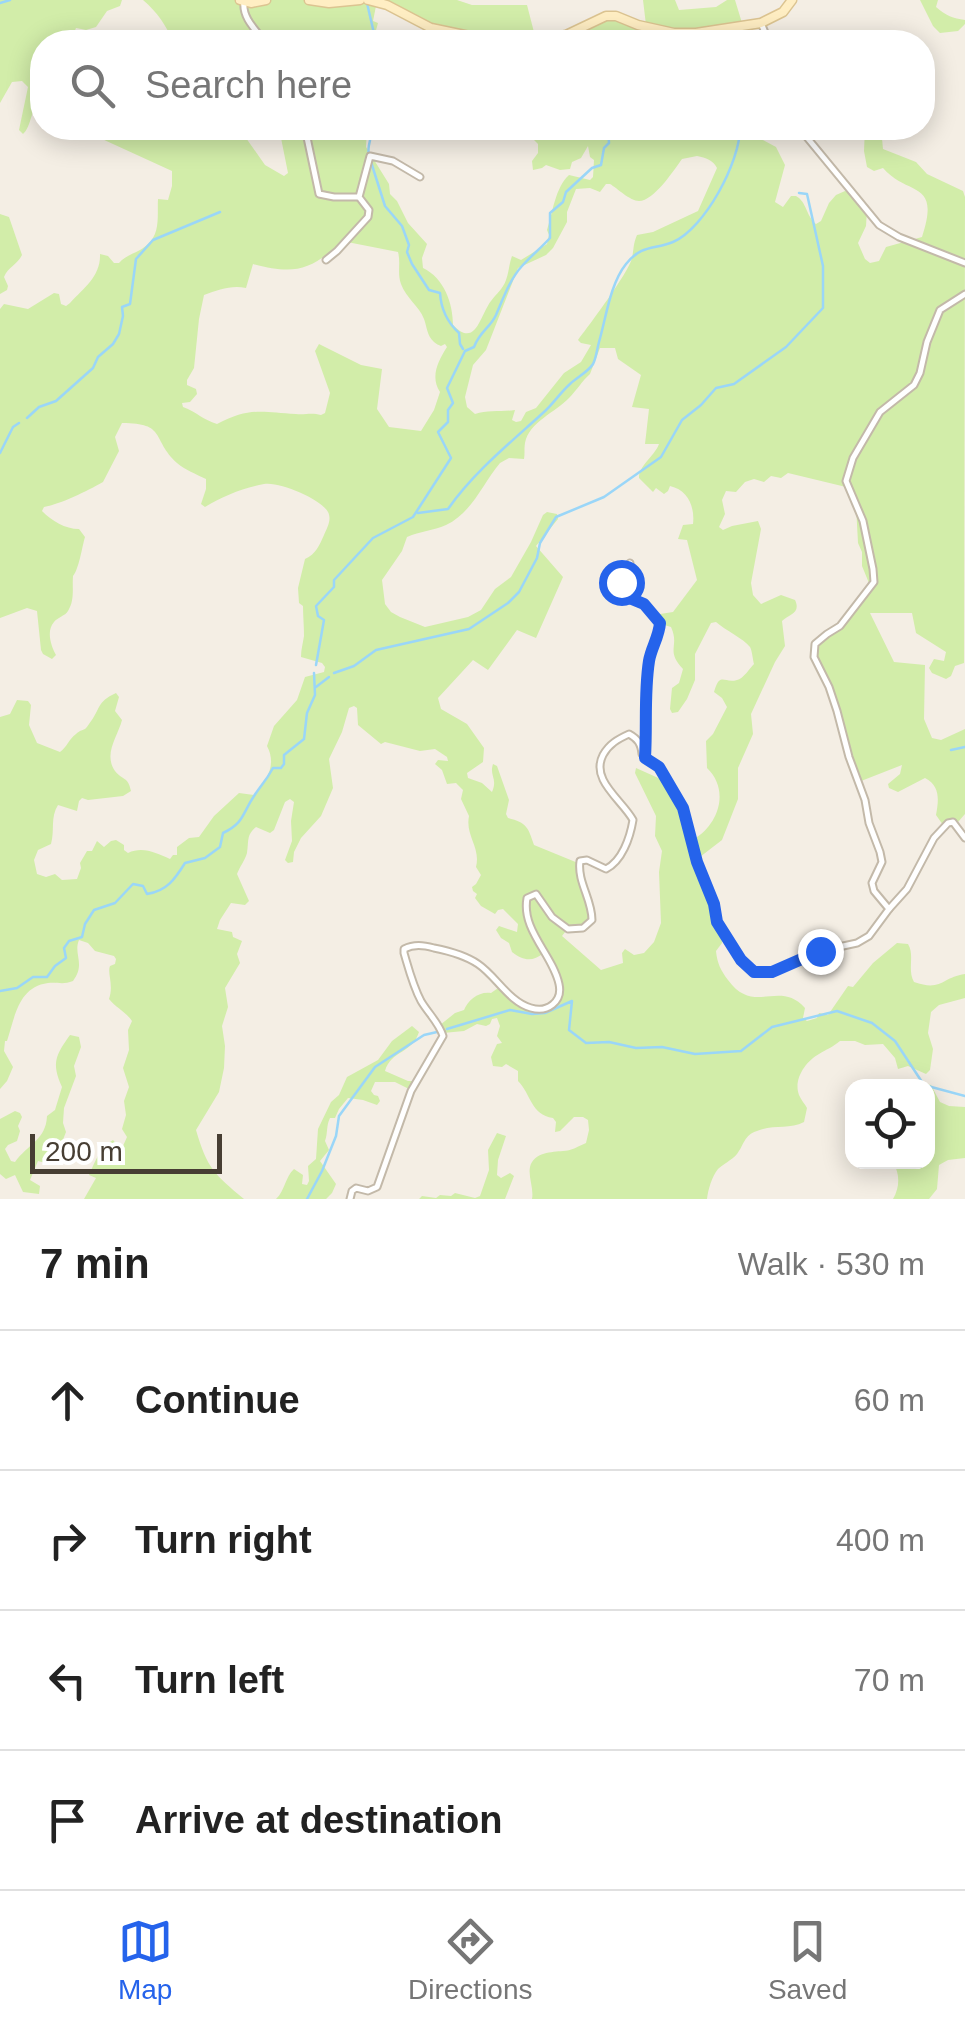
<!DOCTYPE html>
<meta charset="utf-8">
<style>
:root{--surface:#fff;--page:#f6f6f6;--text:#222;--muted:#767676;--line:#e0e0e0;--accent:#2563eb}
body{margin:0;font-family:Arial,sans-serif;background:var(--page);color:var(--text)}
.controls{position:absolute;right:30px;bottom:30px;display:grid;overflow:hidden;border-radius:20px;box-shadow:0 5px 25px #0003}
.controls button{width:90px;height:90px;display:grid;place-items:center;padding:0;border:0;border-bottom:2px solid var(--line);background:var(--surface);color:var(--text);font:50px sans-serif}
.scale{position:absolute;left:30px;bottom:25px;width:192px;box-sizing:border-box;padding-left:10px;border:5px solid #473e33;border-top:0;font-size:28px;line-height:35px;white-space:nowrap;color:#473e33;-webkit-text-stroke:8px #fff;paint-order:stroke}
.stop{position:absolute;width:30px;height:30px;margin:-22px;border:8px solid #2563eb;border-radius:50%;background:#fff}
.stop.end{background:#2563eb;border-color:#fff;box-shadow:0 2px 10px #0008}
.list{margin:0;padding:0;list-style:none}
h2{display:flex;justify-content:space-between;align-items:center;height:130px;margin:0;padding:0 40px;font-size:42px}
h2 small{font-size:32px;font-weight:400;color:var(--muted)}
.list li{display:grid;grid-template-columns:65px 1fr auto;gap:30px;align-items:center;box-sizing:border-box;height:140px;padding:0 40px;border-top:2px solid var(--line)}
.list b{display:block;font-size:38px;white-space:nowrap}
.list em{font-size:32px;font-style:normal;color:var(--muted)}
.icon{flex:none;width:55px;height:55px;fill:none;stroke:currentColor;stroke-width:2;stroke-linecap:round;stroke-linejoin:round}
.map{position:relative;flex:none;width:965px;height:1199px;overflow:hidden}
.search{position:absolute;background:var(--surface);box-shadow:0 5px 25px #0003;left:30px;right:30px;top:30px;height:110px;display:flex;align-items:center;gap:25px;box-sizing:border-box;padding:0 35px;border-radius:40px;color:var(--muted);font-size:38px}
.sheet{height:690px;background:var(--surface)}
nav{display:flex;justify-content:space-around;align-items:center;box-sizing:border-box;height:140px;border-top:2px solid var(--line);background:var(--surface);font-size:28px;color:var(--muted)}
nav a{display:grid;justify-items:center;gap:5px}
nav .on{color:var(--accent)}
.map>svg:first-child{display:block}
</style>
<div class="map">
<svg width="965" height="1199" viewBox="0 0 965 1199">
<rect width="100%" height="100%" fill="#f4eee4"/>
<g fill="#d2eda9" fill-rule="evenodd">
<path d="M 0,0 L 122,0 L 120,6 L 107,11 L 96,27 L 86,30 L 76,28 L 74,33 L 70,34 L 70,42 L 42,42 L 42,111 L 35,109 C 30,116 30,128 23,134 L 19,130 L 28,87 L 22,81 L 12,82 L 0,103 Z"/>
<path d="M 143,0 L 457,0 L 472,5 L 527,5 L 536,40 L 568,35 L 606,15 L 646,25 L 643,0 L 675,0 L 679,10 L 716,7 L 727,0 L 735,0 L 742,23 L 679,32 L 647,26 L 643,39 L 644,42 L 488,42 L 452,34 L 377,1 L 373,21 L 378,23 L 375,34 L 378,42 L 173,42 C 166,25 158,13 143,0 Z"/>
<path d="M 920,0 L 938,0 L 936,7 C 946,16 953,18 965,20 L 965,24 L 958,31 L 940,33 L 933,26 Z"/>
<path d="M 78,128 L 239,128 L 265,165 L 284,176 L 288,173 L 279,128 L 367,128 L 366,147 L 389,184 L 390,194 L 397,201 L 408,223 L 427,244 L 422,258 L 423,268 C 444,278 453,303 453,325 C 476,349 480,315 491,301 C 496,294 503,289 506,280 C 509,272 509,264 512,256 L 521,260 L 547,244 L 549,235 L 547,230 C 553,212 555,188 569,175 L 590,180 L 593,177 L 594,160 L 590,157 L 588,146 L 581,158 L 572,162 L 570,169 L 560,170 L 546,165 L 542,168 L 533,170 L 532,161 L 538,153 L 538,144 L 534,140 L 536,135 L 555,131 L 588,133 L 597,131 L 599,128 L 662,128 L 694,131 L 740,128 L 776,147 L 785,165 L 775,202 L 783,207 L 791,196 L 796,196 C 807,202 806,216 816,224 L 821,221 L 829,203 L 836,195 L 845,191 L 854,193 L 867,210 L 866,226 L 858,243 L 865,259 L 870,263 L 879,261 L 886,247 L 922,237 C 941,179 908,197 883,168 L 874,171 L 867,167 L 864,151 L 865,128 L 881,128 L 883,149 L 916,162 L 927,174 L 963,191 L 965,197 L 964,663 L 955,666 L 951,676 L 946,679 L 932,673 L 929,668 L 934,659 L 944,661 L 946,652 L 916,633 L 912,613 L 870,613 L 894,662 L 925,665 L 924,719 L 932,738 L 941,740 L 965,729 L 965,814 L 958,822 L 950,820 L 943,825 L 936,815 C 939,799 940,786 925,778 L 898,792 L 889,788 L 888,784 L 900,774 L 902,765 L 856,783 L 840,736 L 835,709 L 812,652 L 815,645 L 842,622 L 852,606 L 871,588 L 862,566 L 862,552 L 858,543 L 856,505 L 846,487 L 788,473 L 781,478 L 771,476 L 764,482 L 754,479 L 745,482 L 736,492 L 726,491 L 722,500 L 725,514 L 719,527 L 723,530 L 732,526 L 758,521 L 761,529 L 751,583 L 753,595 L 761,604 L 781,595 L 795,600 C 801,613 790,614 782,621 L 785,646 L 775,662 L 751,714 L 753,734 L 738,768 L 738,799 L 722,840 L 696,860 L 713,891 L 715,901 L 717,924 L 723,936 L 722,943 L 716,951 C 717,963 721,971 728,980 C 754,1016 779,979 805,1008 L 803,1018 L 807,1021 L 817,1018 L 819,1013 L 828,1015 L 848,986 L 853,987 L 873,963 L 897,943 L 908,944 C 915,955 907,970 914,982 C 942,992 942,977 965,974 L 965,998 L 939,1005 L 931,1012 L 928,1033 L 933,1049 L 930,1070 L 926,1074 L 908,1066 L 898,1069 L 895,1058 L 883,1044 L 865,1045 L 855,1041 L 840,1041 C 833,1047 827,1049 819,1054 C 806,1061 793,1079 799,1095 C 801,1100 805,1104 807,1108 L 804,1122 C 789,1130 773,1124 757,1131 C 744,1135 744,1145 737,1154 C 732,1160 723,1164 718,1169 C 712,1176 708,1190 707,1199 L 532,1199 C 534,1188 528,1177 530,1167 C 534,1152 552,1152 563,1151 C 571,1151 579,1146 586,1143 L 589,1130 L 588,1120 L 583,1117 L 574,1117 L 560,1131 L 555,1132 L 556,1122 L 553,1118 C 531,1115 531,1094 518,1081 L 518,1071 L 506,1064 L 502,1067 L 493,1066 L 491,1057 L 497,1044 L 502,1043 L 497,1036 L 500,1026 L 497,1018 L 492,1019 L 490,1024 L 486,1026 L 477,1024 L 464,1031 L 443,1033 L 440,1025 L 455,1013 L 464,1010 C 468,1000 479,991 491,993 L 501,986 C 515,999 537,1020 556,1003 C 561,1000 562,995 561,989 C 560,978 550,964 544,953 C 532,962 524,961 512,952 L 509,943 L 501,938 L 496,930 L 499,926 L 517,932 L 518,924 L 503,909 L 498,910 L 495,914 L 481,906 L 475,898 L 477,894 L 473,891 L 472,887 L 476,884 L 481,875 L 476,867 C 481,847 465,836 469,816 L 461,799 L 463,790 L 456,783 L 447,784 L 442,770 L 435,764 L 438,760 L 448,761 L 447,757 L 435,749 L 420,751 L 385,742 L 381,744 L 358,725 L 357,708 L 354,706 L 349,708 L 342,732 L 329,759 L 333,788 L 321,816 L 301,838 L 294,852 L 293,862 L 288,863 L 285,860 L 292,841 L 291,821 L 294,802 L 290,799 L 285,802 L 274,830 L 270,833 L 256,827 C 246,835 249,842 247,853 C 245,860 239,868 237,874 L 249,901 L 245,905 L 231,903 L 220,920 L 217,929 L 232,932 L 233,937 L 242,941 L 237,954 L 240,963 L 225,988 L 228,1007 L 222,1026 L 225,1046 L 224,1068 L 219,1092 L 196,1130 C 207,1168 214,1174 244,1199 L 84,1199 L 96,1178 L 89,1175 C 95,1162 100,1147 113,1140 L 119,1147 L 123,1146 L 127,1137 L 122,1129 L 126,1115 L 124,1101 L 129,1087 L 123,1068 L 129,1050 L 128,1030 L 132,1021 C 125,1011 116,1008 109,999 C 114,985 107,973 110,966 L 115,964 L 116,959 L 114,956 L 95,951 L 88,943 L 79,940 C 73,954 86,964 73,981 C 63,985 58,982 48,983 C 18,987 15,1017 7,1041 L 5,1041 L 4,1051 L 13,1067 L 7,1081 L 0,1089 L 0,717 L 10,714 L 17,700 L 28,701 L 31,705 L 29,725 L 37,743 L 60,752 C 67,747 69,739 76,734 C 84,727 83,733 89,724 C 101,709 96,702 116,693 L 119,697 L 115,711 L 122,720 C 118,736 103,754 115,771 C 123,781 128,776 131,791 L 123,796 L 88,800 L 82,798 L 79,801 L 77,811 L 58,805 C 50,818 55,830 51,844 L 38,850 L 34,860 L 37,874 L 46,877 L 55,874 L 62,880 L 77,879 L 81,868 L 80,863 L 87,851 L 92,851 L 97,841 L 104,847 L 111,841 L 116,840 L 124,845 L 124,850 L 128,853 C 143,846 156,853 170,859 L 173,855 L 177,855 L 177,847 L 189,838 L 199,837 L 214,816 L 239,793 L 254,795 C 267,780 277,765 267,746 L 274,726 L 297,700 L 305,677 L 324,672 L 325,667 L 322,663 L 301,657 C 301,649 303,643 304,636 C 304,626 303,616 303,606 L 299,603 L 298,588 L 305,559 C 316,554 319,546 324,535 C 327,528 332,520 328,512 C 321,499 279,481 264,484 C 243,488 223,496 205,507 L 201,504 L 206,489 L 206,479 C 196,474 185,470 177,463 C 151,439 167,423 122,423 L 115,437 L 119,451 L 103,482 C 87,491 61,504 44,507 L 42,511 C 52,521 65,529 79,529 L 85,537 C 82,547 79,569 73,576 C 72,588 75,600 68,611 C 65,616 58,617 54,622 C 46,631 51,646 56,655 L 52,659 L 43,654 L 41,650 L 37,611 L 27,608 L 0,618 L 0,309 L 4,304 L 28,309 L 54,293 L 59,294 L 61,304 L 66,306 L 70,303 C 84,288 101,276 100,254 L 108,256 L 114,263 L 119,263 C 127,254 138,253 147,245 C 161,233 157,215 158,199 L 168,200 L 172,186 L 172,171 ZM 697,156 C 706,158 713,160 717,168 L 698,211 L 653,232 L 637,235 C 633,244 634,249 632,258 C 629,272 588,327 578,340 L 581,343 L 591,345 L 581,362 L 564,373 L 536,408 L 526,412 L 521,421 L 516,422 L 512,420 L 515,410 C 501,412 488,410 475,414 L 467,407 L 465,397 L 473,365 L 486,350 L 518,268 L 546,255 L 553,248 L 567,222 L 567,212 L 576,189 L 590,188 L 600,192 L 606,184 L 610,184 C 617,188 630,201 639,201 C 654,201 674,170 682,159 ZM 342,241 L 398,252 C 401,263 397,273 401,284 C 406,298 419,306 424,319 C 427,327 427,336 434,342 C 436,344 439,345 441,346 L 445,344 L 447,347 C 438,361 430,377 440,392 L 434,410 L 421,431 L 389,427 L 377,409 L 382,369 L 361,365 L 319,344 L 315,351 L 330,393 L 325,413 L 321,415 C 311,412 306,415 296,414 C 261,412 250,407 217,424 C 203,420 197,412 183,407 L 182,403 L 190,402 L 197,394 L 196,389 L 187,385 L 187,380 L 194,368 L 199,319 L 204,295 C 218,290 231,285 246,288 L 253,264 C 294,275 311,271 342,241 ZM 600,348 L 615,348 L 618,359 L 641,375 L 632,407 L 649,409 L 645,444 L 659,444 C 654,457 639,465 639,478 L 653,492 L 656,488 L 664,494 L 668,491 L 670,486 C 688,490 695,507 693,524 L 683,525 L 678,539 L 687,540 L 697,580 L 673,612 L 660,614 L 661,624 L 671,627 C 680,647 665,650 683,669 L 679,683 L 672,688 L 670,709 L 672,713 L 678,712 L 687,699 L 695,680 L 695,654 L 711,623 L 716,622 C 725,630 744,639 750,647 C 752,650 753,661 754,664 C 750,668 743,679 737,680 C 724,684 720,671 714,692 L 722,698 L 727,707 L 713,734 L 706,741 L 707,768 C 730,790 719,824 694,839 L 679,800 L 668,790 L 665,781 L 636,768 L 635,773 L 656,816 L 655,836 L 662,851 L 659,872 L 661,923 L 654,942 L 644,953 L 634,955 L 625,949 L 622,953 L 623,963 L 601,970 L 562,936 L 569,927 L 578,929 L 588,925 L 593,916 L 578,863 L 534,845 C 528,827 527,823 508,818 L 506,814 L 509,800 L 497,766 L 493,764 C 489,776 498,778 492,792 L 482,783 L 468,778 L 467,773 L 483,762 L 484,748 L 467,724 L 441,709 L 438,698 L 473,660 L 488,670 L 517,630 L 536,638 L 563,577 L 536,546 L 558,519 L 557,514 L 547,512 L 543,515 L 531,542 L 511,577 L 495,589 L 481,610 L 468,617 L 425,627 L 400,617 L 391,612 L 385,604 L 382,580 L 402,551 L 407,537 C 420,531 433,531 446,525 C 472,513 483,483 500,463 L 509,458 L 524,459 C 525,454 524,449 525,443 C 529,422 556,412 569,398 C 577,390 582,381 590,374 Z"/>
<path d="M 0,214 L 9,217 L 22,255 C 18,264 8,267 4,277 L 8,286 L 7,290 L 0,294 Z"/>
<path d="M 412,1026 L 419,1032 C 412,1054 391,1050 385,1071 L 408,1081 L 416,1081 L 411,1090 L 395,1082 L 375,1082 L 371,1091 L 374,1095 L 378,1096 L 380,1101 L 377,1105 L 363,1100 L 348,1098 L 339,1109 L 335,1118 L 330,1118 C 326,1126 328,1133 325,1141 L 329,1150 L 320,1161 L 336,1184 L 332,1193 L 326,1199 L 276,1199 C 285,1191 285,1177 294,1169 L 303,1175 L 302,1184 L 307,1185 L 309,1181 L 308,1166 L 316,1159 L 318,1129 L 331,1102 L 339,1095 L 347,1077 L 378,1060 L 392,1041 Z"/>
<path d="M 70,1035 L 79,1037 L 81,1047 L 74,1066 L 76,1076 L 64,1108 L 63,1123 L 66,1132 L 53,1165 L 38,1161 L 30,1180 L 40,1186 L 39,1194 L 23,1192 L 15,1175 L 6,1179 L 0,1174 L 0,1119 L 15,1111 L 20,1113 L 22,1117 L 18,1126 L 20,1131 L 17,1141 L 8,1145 L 5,1149 L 11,1161 L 15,1162 C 28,1144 46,1140 47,1116 L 55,1110 L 62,1087 C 51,1062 56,1055 70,1035 Z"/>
<path d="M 926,1084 L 931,1085 L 940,1102 L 949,1106 L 965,1107 L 965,1158 L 948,1160 L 939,1165 L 937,1189 L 929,1199 L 893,1199 C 900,1187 900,1174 893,1162 L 928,1162 Z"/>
<polygon points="497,1133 506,1136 498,1160 497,1175 501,1178 510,1173 514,1176 505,1199 419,1199 422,1196 436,1198 440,1195 451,1196 455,1193 475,1198 480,1196 489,1170 488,1150"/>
</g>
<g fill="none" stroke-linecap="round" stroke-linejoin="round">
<g stroke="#9ad6f8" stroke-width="2.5">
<polyline points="0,3 10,0"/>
<polyline points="367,3 376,42"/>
<polyline points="638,29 645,42"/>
<path d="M 369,155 C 366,145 374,137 370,128"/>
<path d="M 371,162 L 385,206 L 402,226 L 409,245 L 407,252 L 412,264 L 429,290 L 440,293 C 441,309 447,322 459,333 L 460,344 L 463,349"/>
<polyline points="27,418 39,407 56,401 93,368 98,357 113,344 119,334 123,316 122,307 130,304 136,259 153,240 220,212"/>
<polyline points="0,453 13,427 19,423"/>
<path d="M 418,513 L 448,509 C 474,472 510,443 544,412 C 553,404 560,393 570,384 C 576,378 588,372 593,364 C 596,359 597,349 599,342 C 606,318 610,284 626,264 C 642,244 654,250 673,242 C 705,228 740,162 740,128"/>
<path d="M 316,665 L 324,620 L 318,616 L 316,606 L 334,587 L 334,580 L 373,538 L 413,517 L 451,458 L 438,432 L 448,422 L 448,410 L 453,403 L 447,388 L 465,351 L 474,347 C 480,331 490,328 496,315 C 503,299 510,279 522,266 C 531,256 541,248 550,238 L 550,213 L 563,202 L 566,192 L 592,168 L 601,165 L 604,148 L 609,143 L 608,128"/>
<polyline points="334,673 354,666 376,650 469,629 508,603 519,592 537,558 540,543 556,517 604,497 661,457 682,420 701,405 716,388 734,384 786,347 823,308 823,266 807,194 799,193"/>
<polyline points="316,687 329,677"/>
<polyline points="951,750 965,747"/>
<path d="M 0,991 L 17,988 L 33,977 L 47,977 L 55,966 L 66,958 L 64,948 L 69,941 L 82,937 L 85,924 L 94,910 L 115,903 L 133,884 L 143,886 L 147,894 C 167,891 175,879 185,863 L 205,858 L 220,847 L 223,833 C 244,823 242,814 254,796 C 261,785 266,781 273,768 L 281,768 L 284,764 L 284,755 L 304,739 L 307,713 L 315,695 L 314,673"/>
<polyline points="447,1029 510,1010 532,1014 545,1013 572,1001 569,1030 586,1043 609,1042 636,1048 662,1047 695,1054 741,1051 772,1027 837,1011 872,1023 895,1041 924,1085 965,1096"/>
<polyline points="307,1199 322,1171 336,1136 339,1116 375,1067 424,1035 437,1032"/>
</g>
<g stroke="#c3b9a9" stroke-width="9">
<g id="street">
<path d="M 244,2 C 242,18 256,30 265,42"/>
<polyline points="761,23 769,42"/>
<polyline points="305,128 319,194 334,197 358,197"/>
<polyline points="802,128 805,135 879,225 899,237 965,263"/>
<polyline points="326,260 337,251 368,217 369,210 359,197 370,156 393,161 420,177"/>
<path d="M 630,563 L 624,572 L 621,591 L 627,597 L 644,604 L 660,623 C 659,637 651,648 649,661 C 645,693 647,725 645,757"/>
<polyline points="889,909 907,889 934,838 948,823 953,822 965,838"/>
<path d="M 350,1199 L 352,1191 L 356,1188 L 368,1191 L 377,1187 L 411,1091 L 443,1036 C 439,1023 428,1013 421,1001 C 413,986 409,970 404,953 L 404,949 C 414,944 423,945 434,948 C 449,951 465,955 478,964 C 496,976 509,1002 531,1008 C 547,1013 563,1002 559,984 C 553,955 521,930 527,898 L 536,894 L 552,917 L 568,929 L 583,928 L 592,920 C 592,899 577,882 580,861 L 587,860 L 606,869 C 622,861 630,838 633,820 C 622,800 590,780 603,755 C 609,744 618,739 629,734 C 638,739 641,744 642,754 L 659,767 L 683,808 L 697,862 L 714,904 L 717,922 L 741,960 L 755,972 L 771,972 L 820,951 L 857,943 L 869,936 L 889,909 L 874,891 L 872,883 L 882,862 L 880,852 L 869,823 L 865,800 L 849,757 L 837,711 L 829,687 L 814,657 L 815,644 L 827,634 L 840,626 L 874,582 L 873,569 L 863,521 L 846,481 L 853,458 L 880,412 L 914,385 L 920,373 L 927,342 L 940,310 L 965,294"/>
</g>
</g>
<g stroke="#dcc491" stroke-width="11">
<g id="secondary">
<polyline points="240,0 251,3 266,0"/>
<polyline points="309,0 329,3 360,0"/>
<polyline points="368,0 387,5 431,28 498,42"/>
<polyline points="531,42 566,35 606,16 616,16 638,25 674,33 696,33 761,23 783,12 792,0"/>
</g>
</g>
<use href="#street" stroke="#fff" stroke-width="5"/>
<use href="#secondary" stroke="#ffeec3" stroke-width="8"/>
</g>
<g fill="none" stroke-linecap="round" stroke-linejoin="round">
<path stroke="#2563eb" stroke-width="12" d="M 621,582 L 621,591 L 627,597 L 644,604 L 660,623 C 659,637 651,648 649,661 C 644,693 647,725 645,758 L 659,767 L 683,808 L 697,862 L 714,904 L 717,922 L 741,960 L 754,972 L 772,972 L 820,951"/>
</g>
</svg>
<div class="controls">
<button><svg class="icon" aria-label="locate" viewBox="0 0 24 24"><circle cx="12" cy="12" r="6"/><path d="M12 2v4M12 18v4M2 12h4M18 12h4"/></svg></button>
</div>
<div class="scale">200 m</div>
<div class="stop" style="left:621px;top:582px"></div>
<div class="stop end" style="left:820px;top:951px"></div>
<div class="search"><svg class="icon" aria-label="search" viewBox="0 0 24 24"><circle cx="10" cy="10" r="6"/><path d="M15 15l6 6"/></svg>Search here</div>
</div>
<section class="sheet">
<h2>7 min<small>Walk · 530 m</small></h2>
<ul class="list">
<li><svg class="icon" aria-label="ahead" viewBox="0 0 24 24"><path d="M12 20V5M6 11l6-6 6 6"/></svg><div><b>Continue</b></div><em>60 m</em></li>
<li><svg class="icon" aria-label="right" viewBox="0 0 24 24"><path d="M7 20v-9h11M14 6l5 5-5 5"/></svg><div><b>Turn right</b></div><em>400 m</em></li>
<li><svg class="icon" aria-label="left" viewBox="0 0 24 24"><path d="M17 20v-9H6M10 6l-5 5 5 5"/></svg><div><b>Turn left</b></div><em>70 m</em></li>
<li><svg class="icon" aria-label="arrive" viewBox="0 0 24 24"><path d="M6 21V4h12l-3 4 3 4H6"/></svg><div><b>Arrive at destination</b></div></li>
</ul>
</section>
<nav>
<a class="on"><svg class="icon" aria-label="map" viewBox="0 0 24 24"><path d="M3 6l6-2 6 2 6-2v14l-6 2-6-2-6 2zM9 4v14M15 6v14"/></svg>Map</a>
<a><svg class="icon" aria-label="directions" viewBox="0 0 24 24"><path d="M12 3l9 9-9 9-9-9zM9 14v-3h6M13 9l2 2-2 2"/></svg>Directions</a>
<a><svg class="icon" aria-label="saved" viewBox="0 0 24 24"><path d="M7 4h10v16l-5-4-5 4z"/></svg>Saved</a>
</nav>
